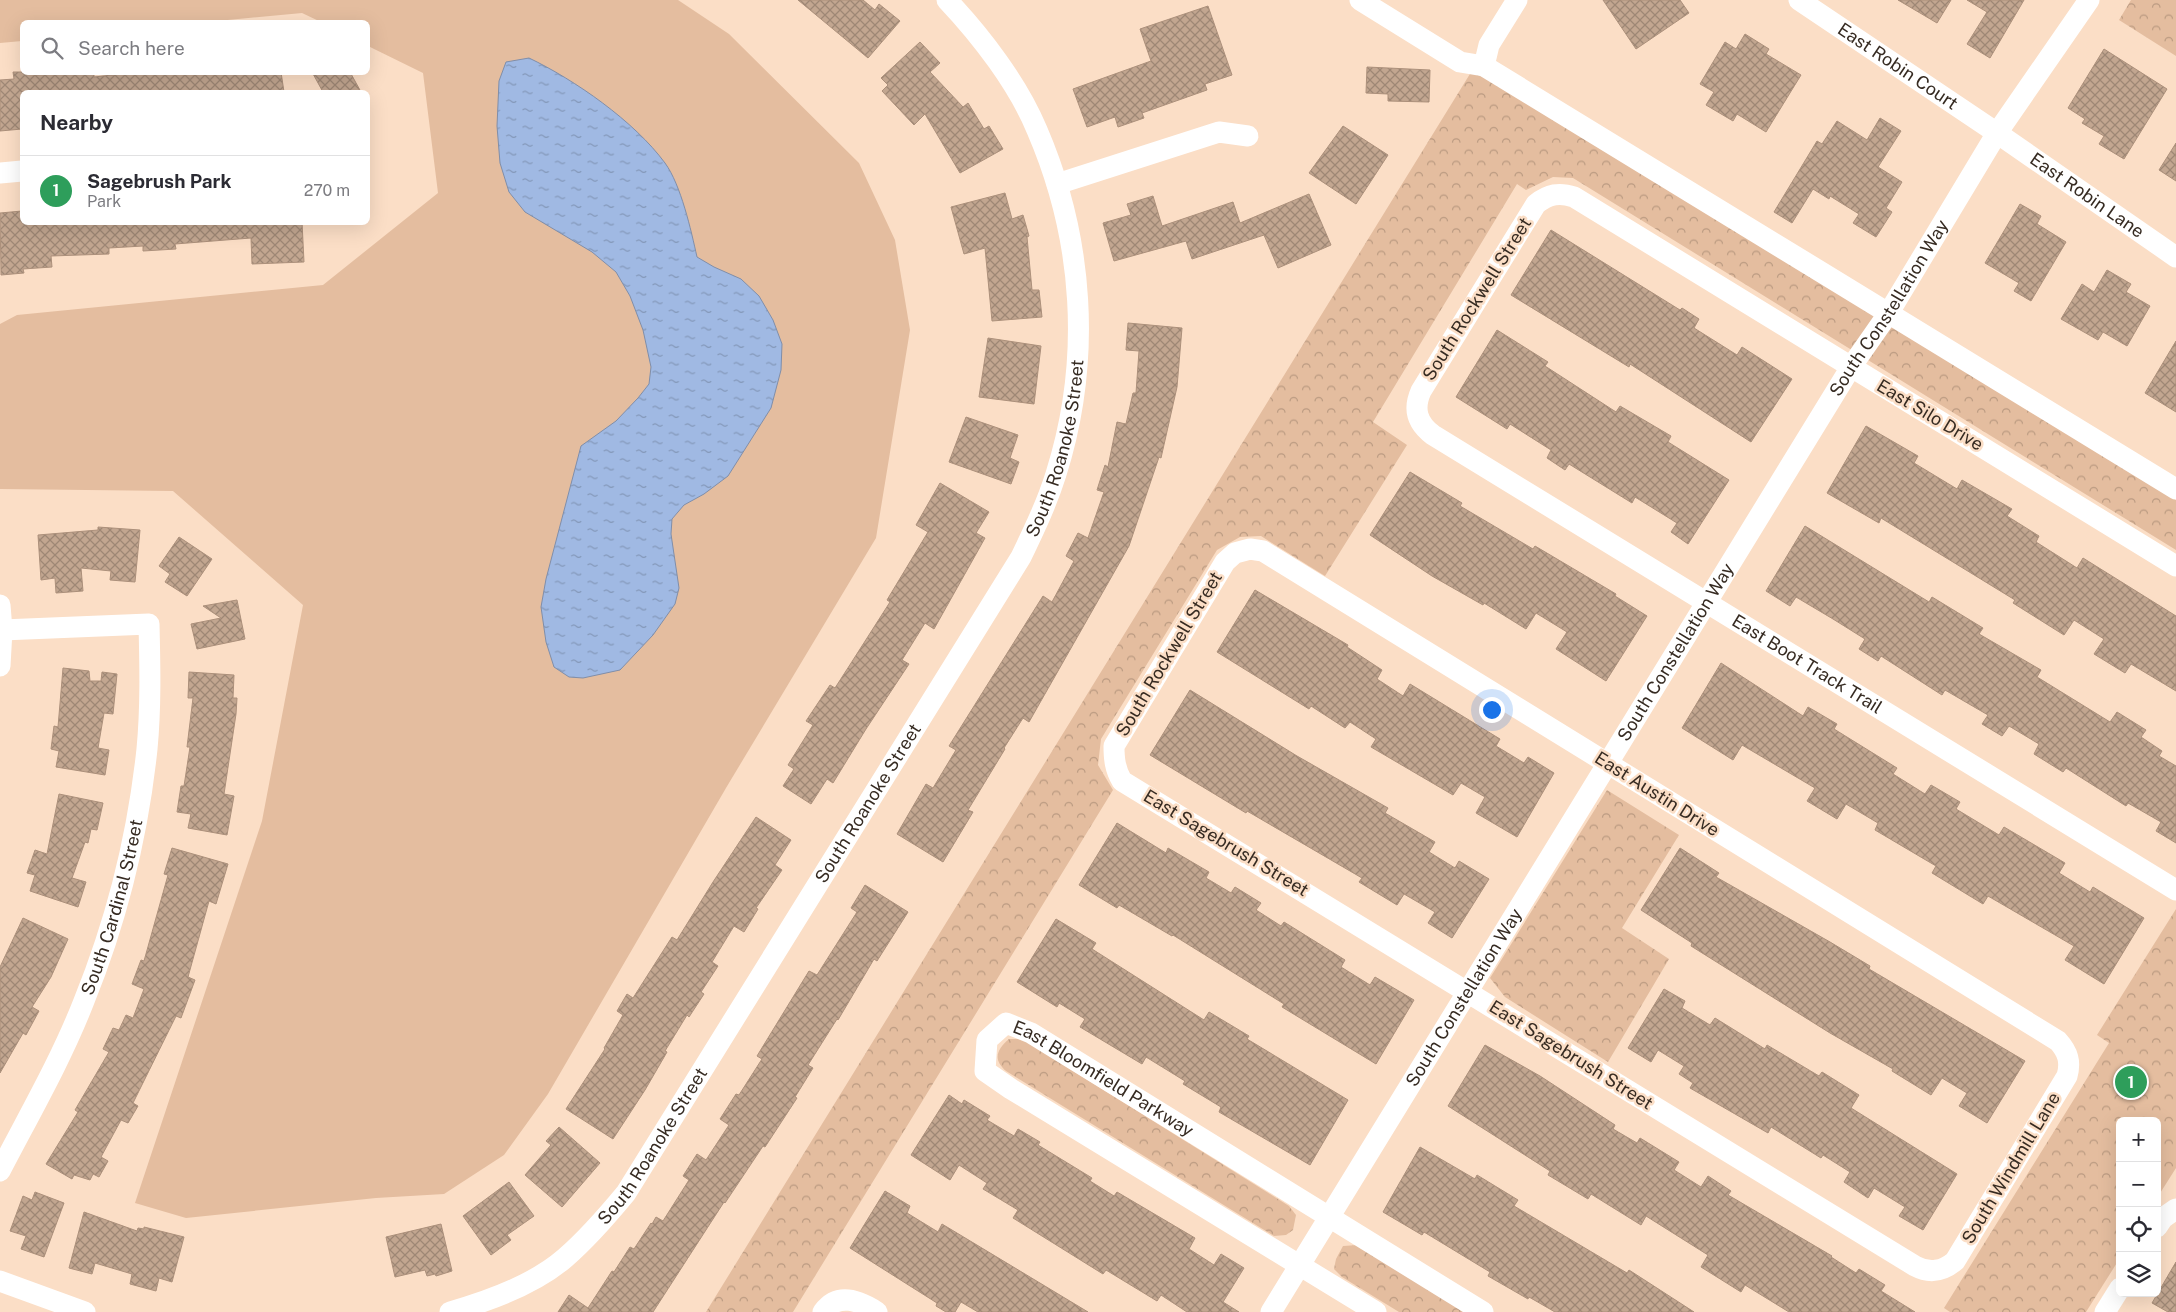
<!DOCTYPE html>
<meta charset="utf-8">
<style>
:root{--surface:#fff;--page:#f7f7f7;--text:#2b2b33;--muted:#7c7c81;--line:#e1e1e2;--accent:#ea580c}
body{margin:0;font-family:"Public Sans",sans-serif;background:var(--page);color:var(--text)}
.controls{position:absolute;right:15px;bottom:15px;display:grid;overflow:hidden;border-radius:8px;box-shadow:0 5px 20px #0002}
.controls button{width:45px;height:45px;display:grid;place-items:center;padding:0;border:0;border-bottom:1px solid var(--line);background:var(--surface);color:var(--text);font:25px sans-serif}
.you{position:absolute;left:1491px;top:709px;width:18px;height:18px;margin:-12px;border:4px solid #fff;border-radius:50%;background:#1a73e8;box-shadow:0 0 0 8px #1a73e833}
.badge{display:grid;place-items:center;width:32px;height:32px;border-radius:50%;background:var(--accent);color:#fff;font-size:16px;font-weight:700}
.pin{position:absolute;translate:-50% -50%;border:2px solid #fff;box-shadow:0 1px 5px #0006}
.list{margin:0;padding:0;list-style:none}
h2{display:flex;justify-content:space-between;align-items:center;height:65px;margin:0;padding:0 20px;font-size:21px}
h2 small{font-size:16px;font-weight:400;color:var(--muted)}
.list li{display:grid;grid-template-columns:32px 1fr auto;gap:15px;align-items:center;box-sizing:border-box;height:70px;padding:0 20px;border-top:1px solid var(--line)}
.list b{display:block;font-size:19px;white-space:nowrap}
.list p{margin:0;font-size:16px;white-space:nowrap;color:var(--muted)}
.list em{font-size:16px;font-style:normal;color:var(--muted)}
.icon{flex:none;width:28px;height:28px;fill:none;stroke:currentColor;stroke-width:2;stroke-linecap:round;stroke-linejoin:round}
.map{position:relative;flex:none;width:2176px;height:1312px;overflow:hidden}
.search{position:absolute;background:var(--surface);box-shadow:0 5px 20px #0002;left:20px;top:20px;width:350px;height:55px;display:flex;align-items:center;gap:12px;box-sizing:border-box;padding:0 18px;border-radius:8px;color:var(--muted);font-size:19px}
.panel{position:absolute;background:var(--surface);box-shadow:0 5px 20px #0002;left:20px;top:90px;width:350px;height:135px;border-radius:8px}
.map>svg:first-child{display:block}
</style>
<div class="map">
<svg width="2176" height="1312" viewBox="0 0 2176 1312">
<defs>
<pattern id="park-crowns" width="20" height="18" patternUnits="userSpaceOnUse" patternTransform="scale(1.25)"><rect width="20" height="18" fill="#e4bd9f"/><path d="M2 6a3 3 0 1 1 6 0M12 15a3 3 0 1 1 6 0" fill="none" stroke="#ba9a81"/></pattern>
<pattern id="water-ripples" width="26" height="14" patternUnits="userSpaceOnUse" patternTransform="scale(1.25)"><rect width="26" height="14" fill="#a0b9e3"/><path d="M2 4q2-2 4 0t4 0M15 11q2-2 4 0t4 0" fill="none" stroke="#8397b8"/></pattern>
<pattern id="building-cross-hatch" width="8" height="8" patternUnits="userSpaceOnUse" patternTransform="scale(1.25)"><rect width="8" height="8" fill="#c2a690"/><path d="M0 0l8 8M0 8l8-8" fill="none" stroke="#9e8775"/></pattern>
</defs>
<rect width="100%" height="100%" fill="#fbdec6"/>
<polygon fill="#e4bd9f" points="0,0 678,0 729,34 859,163 895,240 910,330 876,538 726,788 548,1094 504,1155 444,1194 376,1198 186,1218 135,1203 262,821 303,605 173,491 0,489 0,324 17,315 323,285 438,193 423,73 368,46 368,22 321,22 302,13 207,22 22,22 22,41 0,43"/>
<g fill="url(#park-crowns)">
<polygon points="2131,0 2176,0 2176,56 2119,20"/>
<polygon points="1473,69 2176,500 2176,550 1573,178 1553,177 1526,190 1517,184 1373,422 1407,445 1325,576 1261,536 1240,537 1217,550 1101,739 1098,765 1113,790 793,1312 706,1312"/>
<polygon points="1607,790 1679,835 1622,928 1669,959 1608,1062 1505,997 1490,978"/>
<polygon points="2176,909 2176,1168 2157,1198 2157,1121 2120,1121 2120,1258 2086,1312 1950,1312 1944,1308 2109,1043 2097,1035"/>
<path d="M 1009,1039 L 1022,1039 L 1289,1206 L 1296,1215 L 1293,1230 L 1286,1235 L 1274,1236 L 1006,1071 C 993,1060 996,1050 1009,1039 Z"/>
<polygon points="1358,1245 1466,1312 1399,1312 1342,1277 1334,1269 1336,1259 1343,1246"/>
</g>
<path fill="url(#water-ripples)" stroke="#808ea9" d="M 529,58 C 575,80 634,121 665,163 C 681,185 691,230 697,257 L 714,267 L 741,279 L 759,296 L 773,320 L 782,344 L 781,370 L 771,408 L 728,476 L 704,494 L 684,505 L 672,519 L 671,534 L 679,588 L 675,604 L 653,635 L 620,670 L 583,678 L 569,677 L 554,667 L 546,642 L 541,607 L 546,579 L 581,446 L 616,421 L 638,398 L 649,384 L 651,367 L 643,330 L 630,296 L 616,272 L 592,252 L 525,212 L 509,192 L 500,163 L 497,126 L 499,81 L 506,62 Z"/>
<g fill="url(#building-cross-hatch)" stroke="#ac907b">
<polygon points="798,0 863,0 875,10 879,4 900,21 868,58"/>
<polygon points="1603,0 1680,0 1689,13 1636,49"/>
<polygon points="1898,0 1951,0 1937,23"/>
<polygon points="1967,0 2024,0 1990,58 1967,44 1987,12"/>
<polygon points="1208,6 1232,75 1205,84 1207,90 1142,113 1144,118 1118,127 1115,117 1087,127 1073,89 1151,61 1140,29"/>
<polygon points="1745,34 1769,49 1766,54 1801,75 1766,132 1737,114 1733,121 1706,105 1714,92 1700,84 1725,42 1736,49"/>
<polygon points="920,42 940,63 930,72 963,107 968,103 984,129 989,126 1003,149 960,173 925,114 914,125 882,91 888,85 881,78"/>
<polygon points="2104,49 2167,89 2124,159 2099,144 2104,136 2082,123 2085,119 2068,108"/>
<polygon points="1367,67 1430,70 1429,102 1388,101 1388,94 1366,93"/>
<polygon points="13,72 34,72 34,75 94,72 94,77 138,72 281,72 284,92 22,92 22,129 0,131 0,80 14,79"/>
<polygon points="312,72 350,72 361,92 323,92"/>
<polygon points="1880,118 1901,131 1878,167 1902,182 1886,208 1892,212 1876,237 1853,223 1859,214 1830,196 1829,199 1813,189 1792,223 1774,212 1817,141 1822,144 1837,121 1867,140"/>
<polygon points="1343,126 1388,155 1356,204 1309,173"/>
<polygon points="2176,143 2176,181 2159,170"/>
<polygon points="1005,193 1012,219 1023,215 1029,236 1027,237 1032,290 1039,290 1042,317 992,321 985,248 964,254 951,207"/>
<polygon points="1309,194 1331,245 1278,268 1264,235 1192,259 1186,241 1114,261 1103,223 1131,215 1127,204 1153,196 1162,226 1233,202 1240,223"/>
<polygon points="2020,204 2041,216 2037,224 2066,242 2031,301 2014,291 2019,283 1985,263"/>
<polygon points="22,211 22,222 302,222 304,262 252,264 251,238 175,244 176,249 143,251 143,246 109,248 109,254 51,256 52,267 23,269 24,273 1,275 0,213"/>
<polygon points="1551,230 1680,310 1682,308 1699,319 1694,328 1737,355 1742,347 1792,379 1751,442 1630,364 1629,367 1511,295"/>
<polygon points="2107,270 2131,284 2126,292 2150,306 2127,346 2103,332 2098,340 2061,319 2082,284 2094,292"/>
<polygon points="1128,323 1182,328 1177,387 1161,458 1159,457 1129,546 1029,722 1023,718 1004,748 1005,749 968,810 973,812 943,862 897,834 926,784 933,788 956,750 949,746 1043,596 1052,602 1074,561 1066,556 1078,533 1088,538 1104,492 1097,490 1105,465 1108,467 1117,422 1126,424 1133,393 1136,393 1139,351 1126,350"/>
<polygon points="1497,330 1548,362 1545,366 1616,412 1620,406 1671,436 1668,442 1729,480 1688,544 1671,532 1677,523 1635,497 1632,503 1569,464 1565,470 1547,458 1551,450 1510,424 1507,429 1456,397"/>
<polygon points="988,338 1041,346 1034,404 979,397"/>
<polygon points="2176,341 2176,412 2145,393"/>
<polygon points="966,417 1018,435 1010,458 1019,462 1011,484 949,462"/>
<polygon points="1866,426 1918,456 1914,463 1957,489 1962,480 2012,509 2007,516 2039,536 2036,542 2077,568 2083,558 2176,616 2176,691 2131,664 2125,673 2094,654 2104,639 2074,620 2064,635 2013,603 2015,600 1953,562 1881,518 1879,523 1827,493"/>
<polygon points="1410,472 1462,503 1460,506 1533,549 1535,546 1616,594 1615,596 1647,616 1606,681 1556,649 1567,632 1536,613 1526,629 1484,603 1483,605 1432,576 1370,535"/>
<polygon points="940,483 989,512 976,533 985,538 934,629 925,623 902,660 909,664 866,729 833,783 827,779 811,804 783,786 794,769 788,765 813,725 806,721 830,685 835,688 853,660 890,602 887,600 928,532 916,525"/>
<polygon points="1805,526 1929,602 1932,597 1983,628 1979,634 2041,670 2037,677 2110,722 2117,712 2146,730 2141,737 2162,751 2159,756 2176,766 2176,843 2156,831 2161,822 2128,803 2126,806 2066,768 2063,772 2034,754 2039,744 2009,726 2002,736 1982,724 1988,715 1945,690 1942,695 1881,656 1878,661 1859,649 1865,639 1833,619 1796,597 1790,606 1766,591"/>
<polygon points="98,527 140,530 135,582 110,580 111,571 81,568 83,591 56,593 55,578 41,580 38,535 98,530"/>
<polygon points="179,537 212,559 187,596 165,582 170,574 159,566"/>
<polygon points="1255,590 1348,645 1347,647 1382,670 1377,679 1403,696 1410,684 1500,739 1496,746 1524,763 1528,757 1554,773 1517,837 1476,813 1485,797 1461,783 1453,795 1371,747 1376,739 1350,722 1345,728 1311,706 1309,709 1217,652"/>
<polygon points="237,600 245,639 197,649 191,624 221,618 203,606"/>
<polygon points="1721,663 1803,716 1808,707 1837,724 1834,729 1897,768 1893,774 1925,794 1931,785 1960,802 1956,809 1999,835 2004,827 2065,863 2059,873 2090,892 2093,887 2144,918 2104,984 2065,960 2074,946 1988,896 1983,904 1932,873 1936,866 1875,830 1878,823 1846,804 1837,819 1807,801 1815,788 1742,745 1733,760 1682,728"/>
<polygon points="63,668 89,671 90,681 101,681 102,672 117,674 113,714 104,713 98,748 109,750 105,775 56,767 59,751 51,749 54,726 58,727"/>
<polygon points="189,672 234,675 233,698 237,698 236,714 224,794 234,796 227,835 188,828 191,814 177,812 181,786 184,786 190,747 187,747 193,698 188,698"/>
<polygon points="1190,690 1297,756 1388,808 1385,813 1435,842 1429,852 1455,868 1459,861 1489,879 1452,938 1428,923 1435,912 1404,894 1397,905 1359,882 1362,878 1247,811 1246,813 1150,755"/>
<polygon points="59,794 103,803 97,830 91,829 88,843 85,842 72,878 86,882 78,907 30,891 35,875 27,873 35,850 47,854"/>
<polygon points="756,817 791,840 775,865 782,870 756,908 758,909 744,932 734,926 712,962 718,966 701,992 704,994 689,1017 687,1015 665,1051 667,1052 645,1090 613,1139 566,1109 605,1049 604,1048 623,1015 617,1011 627,994 633,998 672,937 677,940 713,882"/>
<polygon points="1117,823 1166,853 1168,848 1209,872 1206,878 1231,893 1235,887 1261,903 1256,910 1281,926 1284,922 1345,960 1341,967 1370,985 1375,977 1414,1000 1376,1064 1282,1007 1284,1004 1173,935 1172,936 1119,905 1117,908 1079,885"/>
<polygon points="172,848 228,864 216,904 209,901 188,977 195,980 181,1018 176,1016 133,1103 138,1106 128,1123 121,1120 101,1157 108,1161 99,1177 93,1174 90,1180 74,1175 72,1179 46,1164 78,1112 75,1110 109,1052 103,1049 113,1028 119,1030 126,1015 133,1018 144,989 132,984 141,960 144,961 168,875 164,874"/>
<polygon points="1680,848 1719,873 1716,877 1830,942 1870,966 1869,969 2025,1061 1987,1123 1959,1106 1967,1093 1942,1078 1931,1095 1892,1071 1893,1069 1830,1033 1691,946 1692,943 1641,910"/>
<polygon points="865,885 908,912 877,961 874,959 838,1020 837,1019 808,1065 813,1068 795,1097 797,1098 765,1147 763,1146 725,1203 724,1202 653,1312 558,1312 569,1295 588,1308 612,1271 614,1272 630,1247 634,1249 651,1223 652,1224 656,1217 663,1221 689,1180 683,1176 697,1154 706,1160 729,1125 720,1119 736,1094 739,1095 762,1059 757,1056 809,971 817,975 857,912 851,908"/>
<polygon points="23,918 68,939 51,977 32,1007 39,1011 26,1035 23,1033 0,1073 0,967"/>
<polygon points="1056,919 1096,943 1092,949 1204,1020 1209,1012 1249,1036 1247,1039 1348,1100 1310,1165 1219,1112 1221,1107 1183,1084 1185,1081 1146,1057 1142,1064 1080,1027 1085,1019 1059,1003 1057,1007 1017,982"/>
<polygon points="1664,989 1685,1001 1682,1008 1710,1025 1715,1018 1765,1049 1767,1045 1819,1076 1822,1072 1859,1095 1851,1108 1957,1174 1923,1230 1899,1216 1905,1207 1874,1188 1868,1198 1844,1182 1850,1172 1823,1155 1821,1158 1771,1127 1768,1133 1690,1088 1693,1083 1679,1074 1684,1066 1658,1050 1651,1062 1628,1048"/>
<polygon points="1485,1045 1540,1076 1615,1125 1613,1129 1637,1143 1640,1138 1679,1162 1674,1170 1701,1187 1708,1176 1731,1191 1728,1195 1832,1256 1831,1257 1856,1273 1859,1269 1885,1285 1881,1291 1915,1312 1789,1312 1745,1285 1741,1292 1701,1267 1708,1255 1646,1216 1641,1225 1591,1194 1588,1199 1548,1175 1550,1171 1448,1106"/>
<polygon points="949,1095 962,1104 964,1100 990,1116 987,1120 1014,1136 1018,1129 1040,1142 1038,1145 1092,1178 1090,1181 1114,1196 1117,1192 1195,1238 1189,1249 1214,1265 1221,1254 1244,1268 1223,1302 1239,1312 1187,1312 1161,1295 1157,1301 1106,1270 1103,1274 1013,1218 1018,1210 983,1189 987,1183 959,1165 950,1180 911,1155"/>
<polygon points="559,1127 600,1163 562,1207 525,1175 551,1145 546,1141"/>
<polygon points="1420,1147 1475,1179 1477,1175 1518,1200 1514,1206 1627,1273 1629,1270 1694,1312 1555,1312 1529,1297 1528,1299 1488,1276 1490,1272 1424,1232 1422,1235 1383,1212"/>
<polygon points="509,1182 534,1216 507,1235 511,1240 491,1255 463,1216"/>
<polygon points="885,1191 910,1206 907,1213 938,1232 942,1224 1088,1312 978,1312 961,1302 955,1312 946,1312 936,1306 937,1303 850,1248"/>
<polygon points="35,1192 64,1203 44,1257 21,1249 26,1236 10,1231 23,1196 32,1200"/>
<polygon points="84,1212 137,1231 138,1228 144,1229 144,1227 184,1237 172,1282 159,1278 156,1291 130,1284 132,1274 95,1263 92,1274 69,1268"/>
<polygon points="441,1224 452,1271 436,1276 435,1274 427,1276 425,1270 395,1277 386,1237"/>
<polygon points="2176,1262 2176,1312 2168,1312 2152,1303"/>
</g>
<g fill="none" stroke-linecap="round" stroke-linejoin="round">
<g stroke="#fff" stroke-width="21">
<polyline points="1360,0 1460,62 1484,66 2176,489"/>
<path id="s1" d="M 1799,0 L 1997,133 L 2176,257"/>
<polyline points="1484,66 1489,45 1517,0"/>
<polyline points="0,173 22,171"/>
<polyline points="1057,184 1219,132 1248,136"/>
<path d="M 1250,549 L 1263,551 L 2058,1041 C 2068,1052 2071,1062 2067,1076 L 1955,1261 C 1943,1271 1930,1274 1915,1266 L 1122,781 C 1115,769 1114,759 1114,746 L 1225,562 L 1235,553 Z"/>
<path id="s2" d="M 2176,566 L 1574,197 C 1559,192 1549,194 1536,204 L 1421,391 C 1413,409 1417,423 1433,435 L 2176,890"/>
<polyline points="0,605 2,630 0,666"/>
<path id="s3" d="M 0,1171 C 29,1115 61,1060 84,1001 C 116,922 138,834 147,749 C 151,707 150,665 149,624 L 2,630"/>
<polyline points="2157,1227 2163,1218 2176,1209"/>
<polyline points="0,1281 85,1312"/>
<path id="s4" d="M 450,1312 C 489,1301 534,1285 565,1258 C 587,1239 607,1216 626,1193 L 1021,557 C 1034,530 1047,503 1056,474 C 1092,360 1084,239 1037,130 C 1018,84 981,36 947,0"/>
<path d="M 823,1312 C 838,1292 860,1301 877,1312"/>
<path id="s5" d="M 1271,1312 L 1851,367 L 1888,314 L 1997,133 L 2089,0"/>
<path id="s6" d="M 1376,1312 L 1011,1089 L 985,1071 L 987,1040 L 1006,1023 L 1031,1033 L 1483,1312"/>
<polyline points="2105,1312 2120,1288"/>
</g>
</g>
<g text-anchor="middle" stroke-width="5" stroke-linejoin="round" paint-order="stroke">
<g font-size="18" fill="#362b22" stroke="#fbdec6">
<text dy="6" stroke="none"><textPath href="#s1" startOffset="119">East Robin Court</textPath></text>
<text dy="6" stroke="none"><textPath href="#s1" startOffset="348">East Robin Lane</textPath></text>
<text transform="translate(1477 299) rotate(-58)" y="6">South Rockwell Street</text>
<text dy="6" stroke="none"><textPath href="#s5" startOffset="1179">South Constellation Way</textPath></text>
<text transform="translate(1930 415) rotate(31)" y="6">East Silo Drive</text>
<text dy="6" stroke="none"><textPath href="#s4" startOffset="1081">South Roanoke Street</textPath></text>
<text dy="6" stroke="none"><textPath href="#s5" startOffset="774">South Constellation Way</textPath></text>
<text transform="translate(1169 654) rotate(-59)" y="6">South Rockwell Street</text>
<text dy="6" stroke="none"><textPath href="#s2" startOffset="1455">East Boot Track Trail</textPath></text>
<text transform="translate(1657 794) rotate(32)" y="6">East Austin Drive</text>
<text dy="6" stroke="none"><textPath href="#s4" startOffset="676">South Roanoke Street</textPath></text>
<text transform="translate(1226 843) rotate(31)" y="6">East Sagebrush Street</text>
<text dy="6" stroke="none"><textPath href="#s3" startOffset="288">South Cardinal Street</textPath></text>
<text dy="6" stroke="none"><textPath href="#s5" startOffset="369">South Constellation Way</textPath></text>
<text transform="translate(1571 1055) rotate(32)" y="6">East Sagebrush Street</text>
<text dy="6" stroke="none"><textPath href="#s6" startOffset="628">East Bloomfield Parkway</textPath></text>
<text dy="6" stroke="none"><textPath href="#s4" startOffset="271">South Roanoke Street</textPath></text>
<text transform="translate(2011 1168) rotate(-59)" y="6">South Windmill Lane</text>
</g>
</g>
</svg>
<div class="controls">
<button>+</button>
<button>−</button>
<button><svg class="icon" aria-label="locate" viewBox="0 0 24 24"><circle cx="12" cy="12" r="6"/><path d="M12 2v4M12 18v4M2 12h4M18 12h4"/></svg></button>
<button><svg class="icon" aria-label="layers" viewBox="0 0 24 24"><path d="M12 4l9 5-9 5-9-5zM3 14l9 5 9-5"/></svg></button>
</div>
<div class="you"></div>
<div class="pin badge" style="left:2131px;top:1082px;background:#2e9e5b">1</div>
<div class="search"><svg class="icon" aria-label="search" viewBox="0 0 24 24"><circle cx="10" cy="10" r="6"/><path d="M15 15l6 6"/></svg>Search here</div>
<section class="panel">
<h2>Nearby<small></small></h2>
<ul class="list">
<li><span class="badge" style="background:#2e9e5b">1</span><div><b>Sagebrush Park</b><p>Park</p></div><em>270 m</em></li>
</ul>
</section>
</div>
